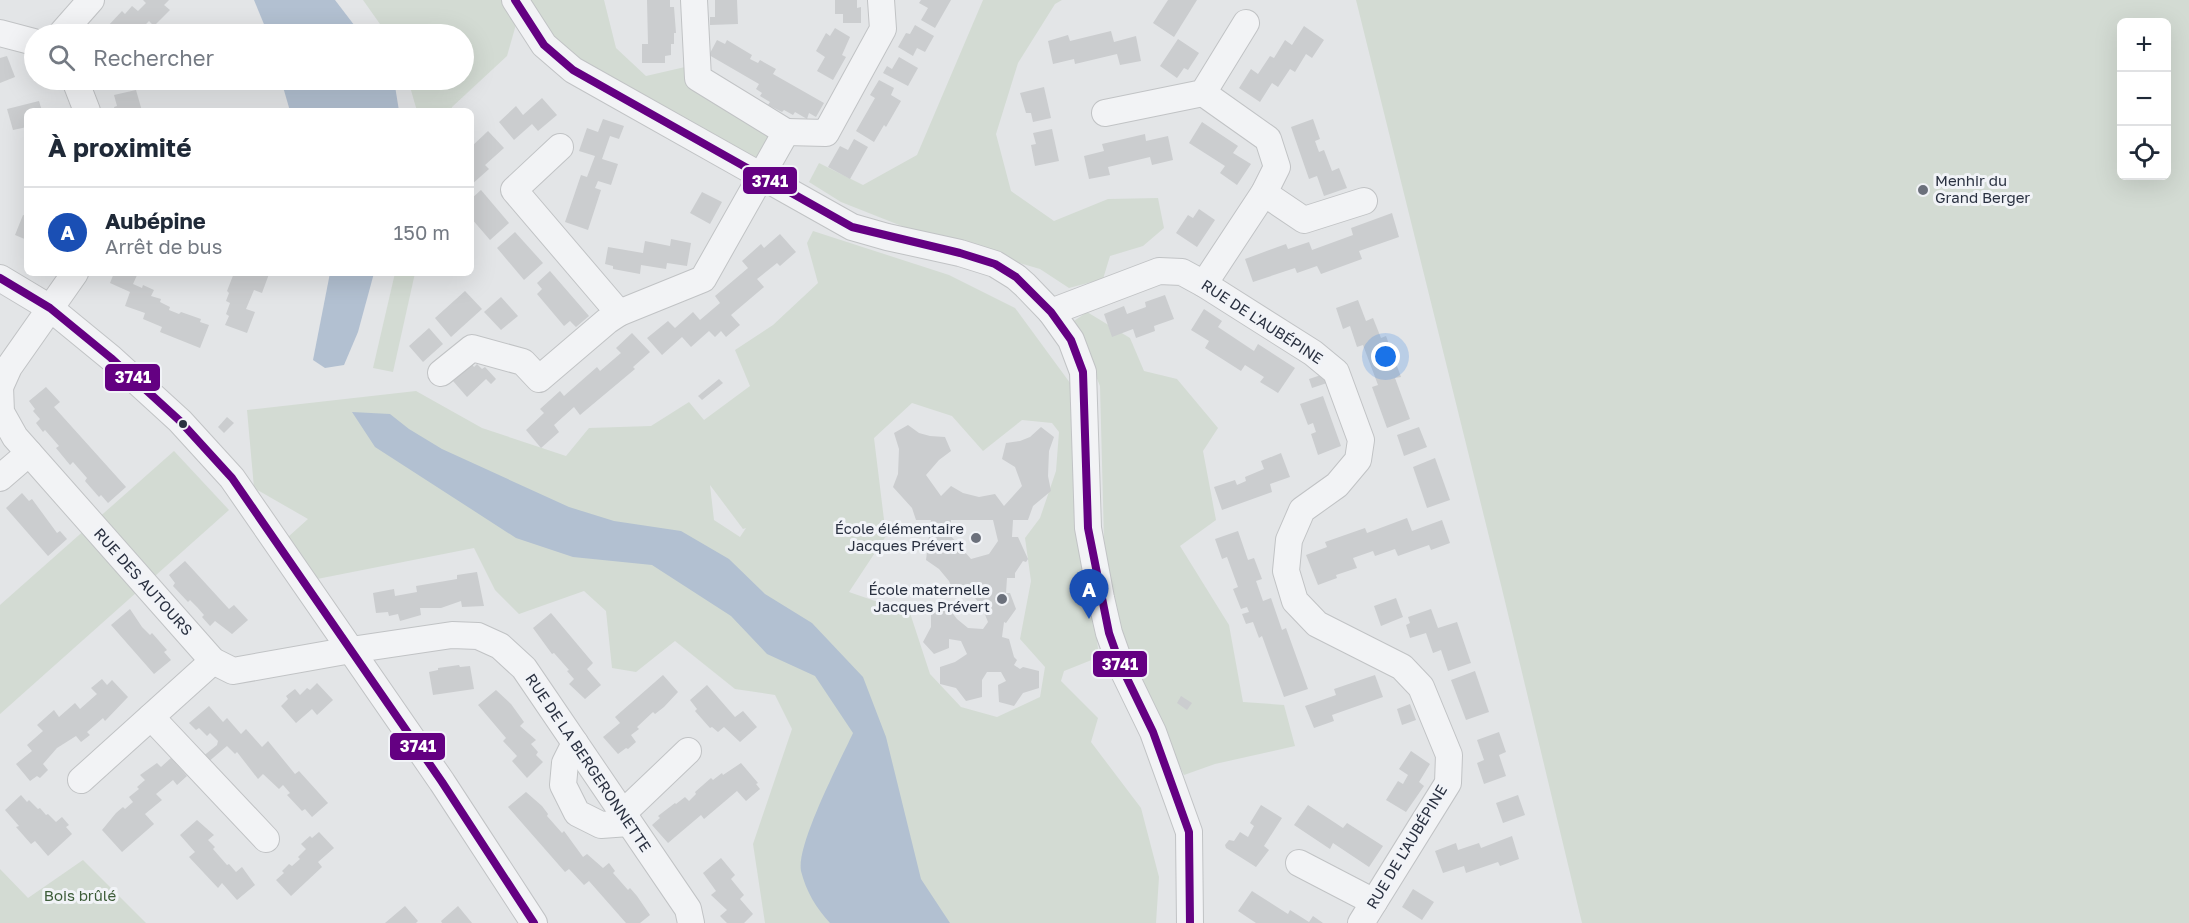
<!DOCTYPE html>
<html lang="fr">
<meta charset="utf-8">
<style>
:root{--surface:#fff;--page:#f2f2f3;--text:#1f2937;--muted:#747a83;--line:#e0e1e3;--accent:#0b8043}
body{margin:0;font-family:"Golos Text",sans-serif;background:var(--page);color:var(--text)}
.controls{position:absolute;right:18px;top:18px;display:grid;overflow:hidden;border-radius:9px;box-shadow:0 6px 24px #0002}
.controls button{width:54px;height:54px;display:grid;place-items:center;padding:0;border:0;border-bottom:2px solid var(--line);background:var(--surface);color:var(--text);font:30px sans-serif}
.you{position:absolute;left:1386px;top:357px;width:21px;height:21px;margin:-15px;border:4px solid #fff;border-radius:50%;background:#1a73e8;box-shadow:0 0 0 9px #1a73e833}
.badge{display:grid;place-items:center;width:39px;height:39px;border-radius:50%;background:var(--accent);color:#fff;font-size:20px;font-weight:700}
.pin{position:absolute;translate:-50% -50px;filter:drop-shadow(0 2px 3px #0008)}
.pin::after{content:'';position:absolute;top:32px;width:21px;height:18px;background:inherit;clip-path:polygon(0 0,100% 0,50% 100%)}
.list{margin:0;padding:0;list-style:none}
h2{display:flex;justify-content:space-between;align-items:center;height:78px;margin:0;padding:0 24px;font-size:26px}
h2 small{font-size:20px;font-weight:400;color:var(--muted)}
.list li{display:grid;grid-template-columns:39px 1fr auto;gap:18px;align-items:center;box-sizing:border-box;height:90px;padding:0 24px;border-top:2px solid var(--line)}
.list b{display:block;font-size:22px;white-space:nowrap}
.list p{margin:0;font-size:20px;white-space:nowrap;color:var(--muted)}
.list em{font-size:20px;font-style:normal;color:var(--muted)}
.icon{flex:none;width:33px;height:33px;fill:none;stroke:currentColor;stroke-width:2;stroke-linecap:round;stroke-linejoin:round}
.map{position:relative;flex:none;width:2189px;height:923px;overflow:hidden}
.search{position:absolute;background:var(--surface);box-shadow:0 6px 24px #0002;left:24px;top:24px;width:450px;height:66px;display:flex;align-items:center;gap:15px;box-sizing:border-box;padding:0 21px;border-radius:33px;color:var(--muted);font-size:22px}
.panel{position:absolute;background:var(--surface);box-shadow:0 6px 24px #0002;left:24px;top:108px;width:450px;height:168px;border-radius:9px}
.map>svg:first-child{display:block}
</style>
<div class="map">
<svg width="2189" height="923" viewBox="0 0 2189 923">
<rect width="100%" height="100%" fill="#e3e5e7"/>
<g fill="#d3dbd3" fill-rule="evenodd">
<polygon points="363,0 509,0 517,21 507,56 452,107 451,111 417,111 408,80 464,80 464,34 387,34"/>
<polygon points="529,0 604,0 616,48 646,76 685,67 775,135 756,158 554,46"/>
<polygon points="983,0 1062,0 1055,4 1018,63 996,134 1011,191 1054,221 1108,199 1158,198 1164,228 1143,246 1110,256 1103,279 1069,288 1040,269 927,236 841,202 809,182 819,163 863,185 917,155"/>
<path d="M 1356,0 L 2189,0 L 2189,923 L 1582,923 L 1502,589 ZM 2122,22 L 2166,22 L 2166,176 L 2122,176 Z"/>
<path d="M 813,231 L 949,275 L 1015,308 L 1073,387 L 1089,574 L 1099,657 L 1064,671 L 1061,681 L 1098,718 L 1091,742 L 1141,808 L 1159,877 L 1156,923 L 765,923 L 753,844 L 792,729 L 775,695 L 735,689 L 675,641 L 636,672 L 612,668 L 606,611 L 584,591 L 519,614 L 495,590 L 474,548 L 317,579 L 288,537 L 308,519 L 254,488 L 247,410 L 416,391 L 482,428 L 566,456 L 589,428 L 651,426 L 689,402 L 704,420 L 750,386 L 735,350 L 773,325 L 818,283 L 807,243 ZM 912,403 L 952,416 L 983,451 L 1022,420 L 1052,423 L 1059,432 L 1056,471 L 1040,518 L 1025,538 L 1031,581 L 1020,639 L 1045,667 L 1040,697 L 997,717 L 961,707 L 930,674 L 910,613 L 849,592 L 886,536 L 874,438 ZM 710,485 L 743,529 L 746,528 L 740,537 L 714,520 Z"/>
<polygon points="395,273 415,273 393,372 373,368"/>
<polygon points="1087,312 1130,338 1144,371 1177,379 1218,428 1203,451 1216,520 1180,546 1229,625 1243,702 1284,705 1295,746 1215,764 1184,775 1118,637 1104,540 1100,386 1074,321"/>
<polygon points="174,451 229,510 0,714 0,605"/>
<polygon points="83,860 146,923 0,923 0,869 28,898"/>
</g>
<g fill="#b2c0d1">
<polygon points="254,0 335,0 361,34 268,34"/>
<polygon points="281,80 392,80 395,86 399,111 290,111"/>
<polygon points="330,273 374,273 358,332 344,365 325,368 313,360"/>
<path d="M 352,412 L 390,414 L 409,429 L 442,449 L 569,507 L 614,521 L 681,531 L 729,559 L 765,594 L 812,623 L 863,677 L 886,737 L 921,879 L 950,923 L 830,923 C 816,908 806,891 801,871 C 796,845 840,761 853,733 L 815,676 L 767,654 L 731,616 L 652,565 L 573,557 L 516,538 L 375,447 Z"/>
</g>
<g fill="#cbcdcf" fill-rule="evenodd">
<polygon points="143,0 169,0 164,5 170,10 154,26 149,21 136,34 105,34 110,29 107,27 122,11 125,14 132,6 138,11 146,3"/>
<polygon points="647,0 670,0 670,7 674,7 676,33 674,33 674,44 671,44 671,55 665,56 665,63 642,63 642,44 648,44"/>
<polygon points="715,0 737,0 738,24 710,25 710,17 715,17"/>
<polygon points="835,0 857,0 857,8 861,7 861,23 843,23 843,14 835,14"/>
<polygon points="921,0 951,0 935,28 921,20 928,8 919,3"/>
<polygon points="1168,0 1197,0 1174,37 1153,23"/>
<polygon points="915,25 934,36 925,52 917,48 913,56 898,47 906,33 910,34"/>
<polygon points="1304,26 1324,40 1312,58 1306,54 1295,72 1290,69 1278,87 1272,83 1260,102 1239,88 1251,69 1258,74 1270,56 1274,58 1285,40 1292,45"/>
<polygon points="835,28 850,37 842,55 846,57 833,80 817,71 825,57 816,51 826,33 830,36"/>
<polygon points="1111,31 1114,42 1136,36 1141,61 1120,65 1117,54 1075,64 1074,59 1053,64 1048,41 1068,35 1070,41"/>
<polygon points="1178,39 1199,53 1188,70 1184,68 1177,78 1160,66"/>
<polygon points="717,40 725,44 727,40 752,55 750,59 758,63 760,60 776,69 773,74 824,103 816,117 809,113 807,119 795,112 793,115 784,110 782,112 768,105 770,102 760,96 762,93 756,89 759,84 709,55"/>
<polygon points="7,56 15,77 0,83 0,58"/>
<polygon points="899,57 918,68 908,86 883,73 887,66 892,69"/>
<polygon points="879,80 894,88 891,95 901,101 886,127 884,125 874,142 856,131 875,98 870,95"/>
<polygon points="1044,87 1051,118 1033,122 1031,113 1026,113 1020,93"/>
<polygon points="136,90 142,111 115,111 114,107 117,106 114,95"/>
<polygon points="542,98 557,115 538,131 532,124 514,140 499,122 516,106 523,115"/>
<polygon points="39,101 42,111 27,111 27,127 13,130 7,109"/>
<polygon points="603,119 624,126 619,139 610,136 602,159 618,164 611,185 598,181 595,188 601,190 588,230 565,222 581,175 587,177 595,156 579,151 587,128 598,132"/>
<polygon points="1313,119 1320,139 1315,141 1319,152 1324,150 1332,171 1339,168 1347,188 1324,196 1317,176 1309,179 1291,127"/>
<polygon points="1202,122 1238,146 1233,153 1251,164 1237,185 1220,173 1225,166 1189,143"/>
<polygon points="1052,129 1059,161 1035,166 1031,145 1036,144 1033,133"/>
<polygon points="488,131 504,148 485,165 489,169 471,185 471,154 474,152 471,147"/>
<polygon points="1145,134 1146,141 1168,136 1173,160 1152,165 1150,157 1108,167 1110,175 1089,179 1084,156 1104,151 1102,144"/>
<polygon points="854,139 868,147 850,179 828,167 840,146 848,150"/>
<polygon points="481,190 509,223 490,240 471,218 471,199"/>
<polygon points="702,192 722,202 710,224 690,213"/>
<polygon points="1199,209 1215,220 1197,247 1176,233 1188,215 1193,218"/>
<polygon points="1392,213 1399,237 1359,251 1362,259 1321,274 1317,266 1297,273 1295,268 1253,282 1245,259 1286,244 1288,249 1309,242 1312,250 1353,235 1351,228"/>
<polygon points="23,215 27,216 27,240 15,235"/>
<polygon points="515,232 543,263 524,280 497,248"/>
<polygon points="780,234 796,252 780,266 777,263 757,279 764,287 731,315 740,325 726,337 721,331 715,337 709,331 691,347 682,337 662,355 647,338 668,321 675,328 693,312 700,320 720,303 715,296 748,268 742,261 761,244 764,248"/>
<polygon points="671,239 691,243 687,266 667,263 666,269 641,265 640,274 613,269 613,266 605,264 608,247 643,253 645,241 670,246"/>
<polygon points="550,271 589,316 576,327 570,321 564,326 537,294 542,289 537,283"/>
<polygon points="114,273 138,273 133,284 142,288 143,285 154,290 151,296 161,299 160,302 170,307 169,310 179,314 181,312 201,319 200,322 209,325 200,348 160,332 162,327 143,319 145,313 125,306 130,292 110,283"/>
<polygon points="234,273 269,274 262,293 254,290 246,309 255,312 247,333 225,325 229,316 226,314 230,303 226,301 229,293 227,291"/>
<polygon points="465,291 482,309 451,337 435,318"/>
<polygon points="1165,295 1174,319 1154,326 1155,331 1136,338 1133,329 1112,337 1104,314 1124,306 1127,314 1146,307 1145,302"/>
<polygon points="501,297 518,316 501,330 484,312"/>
<polygon points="1358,300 1366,321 1373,318 1381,338 1386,336 1401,377 1395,378 1410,419 1387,428 1372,387 1378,385 1363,345 1357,347 1350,326 1343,329 1336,308"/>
<polygon points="1204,309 1222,321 1218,327 1254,351 1258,344 1295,368 1278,393 1260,382 1264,377 1245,365 1241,371 1205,348 1209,341 1191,330"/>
<polygon points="429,328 443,344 423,362 409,346"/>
<polygon points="632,333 650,352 633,367 635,369 580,415 574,407 554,425 559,432 541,448 526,430 544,413 540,409 560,391 564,396 597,367 600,371 621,353 616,348"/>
<polygon points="471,363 474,367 477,364 482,369 485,367 496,379 491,384 486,379 467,397 453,381"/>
<polygon points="1324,374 1327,383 1312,388 1309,379"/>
<polygon points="719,379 723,383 702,400 698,396"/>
<polygon points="46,387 60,402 54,407 126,487 108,503 101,495 99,497 85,481 87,478 73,462 70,465 56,448 59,446 45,430 43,432 36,423 40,419 33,411 35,409 29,401"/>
<polygon points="1323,396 1341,446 1318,455 1311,434 1316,432 1313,423 1308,425 1300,404"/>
<polygon points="227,417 234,423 224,433 218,427"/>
<path d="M 908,425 L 919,433 L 930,436 L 945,437 L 951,451 L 939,460 L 926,475 L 941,496 L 951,486 L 963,493 L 979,497 L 995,494 L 1004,506 L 1022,486 L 1015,467 L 1002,459 L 1006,443 L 1020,441 L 1030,437 L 1041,427 L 1054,437 L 1049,451 L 1048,476 L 1051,491 L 1033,506 L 1028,520 L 1013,520 L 1012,537 L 1018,537 L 1028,559 L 1026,562 L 1023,561 L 1015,573 L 1015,578 L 1007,578 L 1006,593 L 1010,593 L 1016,609 L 1006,623 L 1004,622 L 1002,637 L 1009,639 L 1014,657 L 1017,660 L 1014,665 L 1020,669 L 1023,667 L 1039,671 L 1039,688 L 1023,693 L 1014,706 L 999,702 L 998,685 L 1006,681 L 1001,672 L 987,672 L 982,680 L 982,697 L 966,701 L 956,688 L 940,684 L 940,667 L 955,662 L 967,654 L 961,641 L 949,639 L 949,648 L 934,654 L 923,642 L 931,627 L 931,612 L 947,606 L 957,619 L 968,628 L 983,629 L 988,622 L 982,607 L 972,594 L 955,595 L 949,581 L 939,569 L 926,560 L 931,520 L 916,520 L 912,508 L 893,487 L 898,474 L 899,449 L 894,433 ZM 951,520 L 993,520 L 998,541 L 989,554 L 971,559 L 951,536 Z"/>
<polygon points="1419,427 1427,447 1404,456 1397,435"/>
<polygon points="1281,453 1290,477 1270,484 1272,492 1222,510 1214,487 1235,480 1237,485 1246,481 1245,477 1264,469 1261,461"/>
<polygon points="1435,458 1450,500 1427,508 1413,467"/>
<polygon points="22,493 29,501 32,499 57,533 60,531 67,539 48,556 6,508"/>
<polygon points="1407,518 1412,531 1442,520 1450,543 1431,550 1429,545 1398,556 1395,549 1375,556 1373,551 1353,558 1357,568 1336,575 1337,578 1318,585 1306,555 1327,547 1325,542 1365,528 1367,533"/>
<polygon points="1238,531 1248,560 1254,558 1262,579 1256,581 1263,601 1271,598 1282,630 1286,628 1308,689 1284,697 1262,636 1259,638 1253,622 1246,624 1242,614 1249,612 1247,607 1241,609 1233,589 1238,587 1227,557 1222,559 1215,539"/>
<polygon points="185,561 229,609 234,605 248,620 232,634 215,621 210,626 202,617 204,615 197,607 190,600 188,602 173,586 175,583 169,575"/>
<polygon points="477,572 484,606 462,607 461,601 441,608 420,608 421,615 400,621 398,614 389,616 388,612 376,613 373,593 394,589 395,596 417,592 416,586 457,579 457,575"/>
<polygon points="1396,598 1403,617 1381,626 1374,606"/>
<polygon points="130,609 142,627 150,635 152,633 167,650 164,652 171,660 154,674 111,625"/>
<polygon points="1431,609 1438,628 1457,622 1471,663 1448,671 1441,650 1433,653 1426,633 1410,638 1406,625 1410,623 1408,617"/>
<polygon points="551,613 593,663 587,669 601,685 585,699 569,684 574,679 567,671 569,670 554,653 552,654 533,628"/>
<polygon points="459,665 460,667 470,666 474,689 433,695 429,672 438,670 438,668"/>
<polygon points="1475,671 1489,712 1466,720 1451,680"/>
<polygon points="663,675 678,692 664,707 655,714 653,712 637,727 639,729 631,735 636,742 628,749 626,748 618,754 603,737 620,723 615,717"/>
<polygon points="1375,675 1383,697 1332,715 1334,721 1314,728 1305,706 1336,695 1334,689"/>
<polygon points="102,679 107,685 112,680 128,697 105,721 103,718 87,732 90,735 81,742 76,736 57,748 43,764 48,770 40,778 37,776 30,781 16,764 32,751 27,745 43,731 37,725 54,710 59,717 75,703 80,709 97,694 91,688"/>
<polygon points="317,683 333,700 317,715 312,709 296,723 281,706 288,699 286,696 295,689 300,695 307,688 310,690"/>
<polygon points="707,685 735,717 743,711 757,727 740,742 724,727 718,732 712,727 710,728 695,711 697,709 690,700"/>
<polygon points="496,690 511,704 524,722 520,726 536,740 531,744 538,752 536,755 543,762 527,778 512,761 517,756 503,741 506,738 478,705"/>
<polygon points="1181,696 1192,703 1187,710 1177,703"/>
<polygon points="1410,704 1416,720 1402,725 1397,709"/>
<polygon points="209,706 223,722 227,718 241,734 246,729 262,747 268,741 295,774 299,771 328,803 312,817 305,809 302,811 287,795 290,793 283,785 279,789 263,774 258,779 237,752 235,754 227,746 207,763 202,757 217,745 218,741 210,733 207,736 199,728 196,730 189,723"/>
<polygon points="1499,732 1506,752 1499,755 1506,776 1484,784 1477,763 1484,760 1477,740"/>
<polygon points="1411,751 1430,764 1419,782 1424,786 1406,812 1386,800 1398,781 1403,784 1408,775 1399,769"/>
<polygon points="171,758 187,776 177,785 173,780 156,794 162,800 145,814 154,824 122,852 102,830 116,813 123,807 125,809 133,802 129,797 139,789 137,787 145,780 140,775 157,763 161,767"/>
<polygon points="741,763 758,783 756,784 760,789 746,801 737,791 704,819 701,815 668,843 652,825 660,818 658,816 675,803 676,804 685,797 689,801 696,794 695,792 711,778 713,780 722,773 723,775"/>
<polygon points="526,792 542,806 548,814 547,816 562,833 564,831 583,857 587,854 603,868 609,863 615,871 613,873 628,890 630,888 637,896 650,915 640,923 626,923 589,881 584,885 569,869 565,872 508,807"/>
<polygon points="21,795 27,802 29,800 38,809 40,808 46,815 48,814 56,822 62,817 69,825 66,827 72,834 48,856 35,841 31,844 16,827 19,826 5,810"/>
<polygon points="1518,795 1525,815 1503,823 1496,803"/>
<polygon points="1261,805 1282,818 1264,846 1269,850 1256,867 1226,848 1225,845 1229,840 1234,841 1240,832 1248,837 1254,826 1250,823"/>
<polygon points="1308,805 1343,828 1347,823 1383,846 1369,867 1333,843 1330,849 1294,825"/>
<polygon points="197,820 214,835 208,840 215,847 213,849 227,865 229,864 236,872 242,867 255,885 237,900 222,883 218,888 189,857 195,852 180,835"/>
<polygon points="319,832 334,848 318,862 322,867 291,896 276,880 284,873 282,871 289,864 292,866 300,859 298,857 306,849 301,844 310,836 312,838"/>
<polygon points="1512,836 1519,859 1500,866 1498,862 1466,873 1464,866 1443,873 1435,851 1456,843 1458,850 1479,843 1481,848"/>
<polygon points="721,858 735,875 731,879 744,895 740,899 753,914 744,923 727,923 720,916 727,910 711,895 716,891 703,873"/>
<polygon points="1413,889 1434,902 1422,920 1402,907"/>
<polygon points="1252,891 1288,914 1290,910 1309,922 1313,916 1323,923 1256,923 1238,911"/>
<polygon points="405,906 418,921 416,923 385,923"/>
<polygon points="458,906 472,923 442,923 441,921"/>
</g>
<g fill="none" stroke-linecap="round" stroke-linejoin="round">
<g stroke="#c1c3c5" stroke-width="28">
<g id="minor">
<polyline points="515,0 544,45 573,70 852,227 887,237 960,253 995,264 1016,277 1025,285 1051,312 1071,340 1083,372 1088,528 1101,598 1109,633 1120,664 1153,732 1189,832 1190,923"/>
<polyline points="0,33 34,42"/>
<polyline points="61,34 91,0"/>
<polyline points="75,80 87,111"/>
<polyline points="1203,93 1268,139 1277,167 1264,193 1204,284"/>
<polyline points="1105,113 1203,93 1246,23"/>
<polyline points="786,132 826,133 883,29 881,0"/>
<polyline points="560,147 514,190 619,313"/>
<polyline points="1264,193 1304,220 1364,201"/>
<polyline points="0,278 50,308 111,358 180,421 232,478 442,782 534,923"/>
<polyline points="1051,312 1159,271 1182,272 1204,284 1313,353 1336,372 1361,440 1358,460 1337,485 1302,510 1289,540 1286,571 1295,601 1317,624 1402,667 1421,687 1449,755 1448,783 1361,923"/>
<polyline points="441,373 472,348 523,362 539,379 607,321 619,313 703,279 786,132 698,78 694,0"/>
<polyline points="0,387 1,412 15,437 213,661 233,671 351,650 452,635 478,636 500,646 524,668 688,909 691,923"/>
<polyline points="0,387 9,367 75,273"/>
<polyline points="0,478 29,453"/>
<polyline points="151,717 266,839"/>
<polyline points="575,743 565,763 563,785 577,813 601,825 629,823"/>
<polyline points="81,780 213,661"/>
<polyline points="623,813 688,751"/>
<polyline points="1299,863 1374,902"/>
</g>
</g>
<use href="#minor" stroke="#f2f3f5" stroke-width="26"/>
<g stroke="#f1f3f7" stroke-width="12">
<g id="bus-1">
<polyline points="515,0 544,45 573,70 852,227 960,253 995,264 1016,277 1051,312 1071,340 1083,372 1088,528 1109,633 1120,664 1153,732 1189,832 1190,923"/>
<polyline points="0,278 50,308 111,358 180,421 232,478 442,782 534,923"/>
</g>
</g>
<use href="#bus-1" stroke="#640082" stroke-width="8"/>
</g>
<g fill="#6b707b" stroke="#f1f3f7" stroke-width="2">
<circle cx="1923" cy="190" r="6"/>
<circle cx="976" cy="538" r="6"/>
<circle cx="1002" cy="599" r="6"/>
</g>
<circle fill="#2a3141" stroke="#f1f3f7" stroke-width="2" cx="183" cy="424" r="5"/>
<g text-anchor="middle" stroke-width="6" stroke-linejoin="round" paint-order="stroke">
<g font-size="15" fill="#2a3141" stroke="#f1f3f7" text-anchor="end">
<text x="1935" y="186" text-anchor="start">Menhir du<tspan x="1935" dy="17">Grand Berger</tspan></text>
<text x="964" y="534">École élémentaire<tspan x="964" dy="17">Jacques Prévert</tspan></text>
<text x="990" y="595">École maternelle<tspan x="990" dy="17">Jacques Prévert</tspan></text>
</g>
<g font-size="15" fill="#2a3141" stroke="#f1f3f7">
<text transform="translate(1262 322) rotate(33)" y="5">RUE DE L'AUBÉPINE</text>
<text transform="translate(143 582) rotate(48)" y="5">RUE DES AUTOURS</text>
<text transform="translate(588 763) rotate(56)" y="5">RUE DE LA BERGERONNETTE</text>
<text transform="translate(1407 847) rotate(-59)" y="5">RUE DE L'AUBÉPINE</text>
</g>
<g font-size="15" fill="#3c5c38" stroke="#f1f3f7">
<text x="80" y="901">Bois brûlé</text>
</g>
</g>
<g stroke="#f1f3f7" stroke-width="2">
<rect x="742" y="166" width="56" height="29" rx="6" fill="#640082"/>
<rect x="104" y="363" width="57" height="29" rx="6" fill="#640082"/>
<rect x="1092" y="650" width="56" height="28" rx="6" fill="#640082"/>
<rect x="389" y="732" width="57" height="29" rx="6" fill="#640082"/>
</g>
<g font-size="16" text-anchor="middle" font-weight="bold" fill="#fff">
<text x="770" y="187">3741</text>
<text x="133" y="383">3741</text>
<text x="1120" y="670">3741</text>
<text x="418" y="752">3741</text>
</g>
</svg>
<div class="controls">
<button>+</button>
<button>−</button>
<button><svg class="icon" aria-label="locate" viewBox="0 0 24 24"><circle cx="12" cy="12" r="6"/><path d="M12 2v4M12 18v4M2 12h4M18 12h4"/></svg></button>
</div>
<div class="you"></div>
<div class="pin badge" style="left:1089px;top:619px;background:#1a4fb4">A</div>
<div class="search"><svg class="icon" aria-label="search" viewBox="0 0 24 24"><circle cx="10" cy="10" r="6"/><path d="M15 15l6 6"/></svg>Rechercher</div>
<section class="panel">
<h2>À proximité<small></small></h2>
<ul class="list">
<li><span class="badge" style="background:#1a4fb4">A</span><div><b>Aubépine</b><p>Arrêt de bus</p></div><em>150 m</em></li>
</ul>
</section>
</div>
